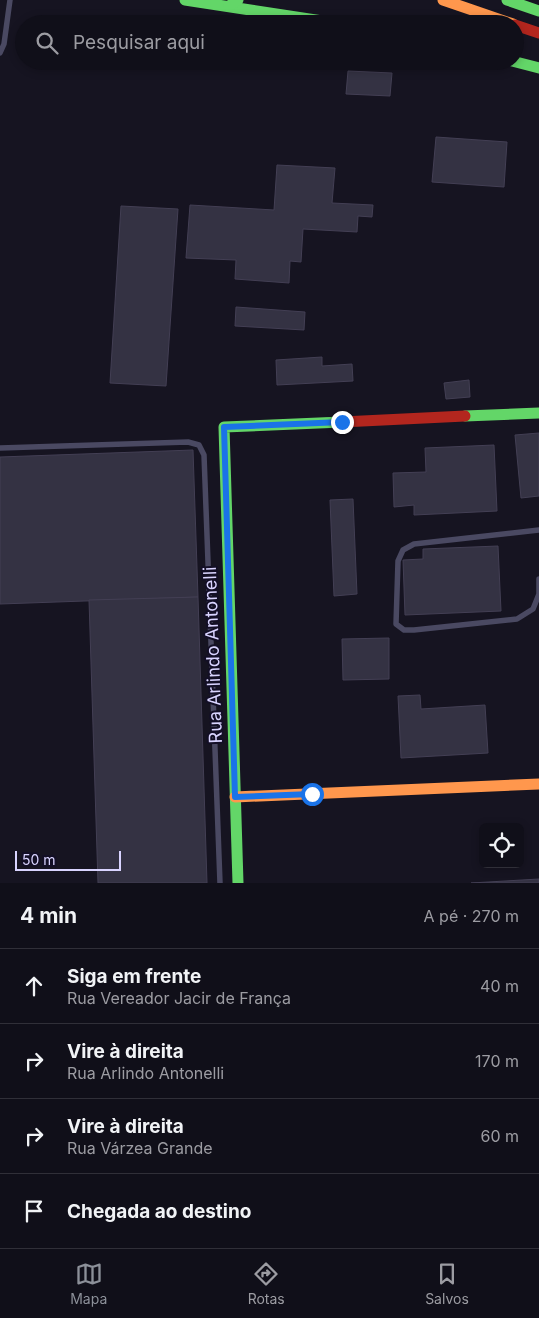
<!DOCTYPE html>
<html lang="pt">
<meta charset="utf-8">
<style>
:root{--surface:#100f19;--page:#1e1d26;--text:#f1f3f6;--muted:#9c9ca2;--line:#302f38;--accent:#8c9099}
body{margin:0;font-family:Inter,sans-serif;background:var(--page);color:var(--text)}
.controls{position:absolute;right:15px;bottom:15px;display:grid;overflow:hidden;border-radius:8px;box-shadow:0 2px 8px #0003}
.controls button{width:45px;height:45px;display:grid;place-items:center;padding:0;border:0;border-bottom:1px solid var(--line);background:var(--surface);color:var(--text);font:25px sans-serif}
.scale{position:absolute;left:15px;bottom:12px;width:106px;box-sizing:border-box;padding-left:5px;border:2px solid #d9d4ff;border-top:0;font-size:14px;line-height:18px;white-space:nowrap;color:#d9d4ff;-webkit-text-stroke:4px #130f26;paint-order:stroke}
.stop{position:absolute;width:15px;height:15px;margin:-11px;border:4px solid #1a73e8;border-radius:50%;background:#fff}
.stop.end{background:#1a73e8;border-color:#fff;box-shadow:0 1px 5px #0008}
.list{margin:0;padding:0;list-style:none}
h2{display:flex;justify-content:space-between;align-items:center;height:65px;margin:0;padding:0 20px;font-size:21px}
h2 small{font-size:16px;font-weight:400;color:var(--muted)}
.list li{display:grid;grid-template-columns:32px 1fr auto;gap:15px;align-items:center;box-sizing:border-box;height:75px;padding:0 20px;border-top:1px solid var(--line)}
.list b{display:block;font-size:19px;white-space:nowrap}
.list p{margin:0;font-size:16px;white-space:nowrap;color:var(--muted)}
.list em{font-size:16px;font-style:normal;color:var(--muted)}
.icon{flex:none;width:28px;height:28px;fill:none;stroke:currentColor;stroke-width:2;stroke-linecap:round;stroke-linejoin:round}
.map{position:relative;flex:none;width:539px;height:883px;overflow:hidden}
.search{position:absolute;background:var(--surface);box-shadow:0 2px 8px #0003;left:15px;right:15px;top:15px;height:55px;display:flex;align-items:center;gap:12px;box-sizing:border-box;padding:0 18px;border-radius:28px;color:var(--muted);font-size:19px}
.sheet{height:365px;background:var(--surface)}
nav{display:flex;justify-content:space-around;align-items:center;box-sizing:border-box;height:70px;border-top:1px solid var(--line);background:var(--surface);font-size:14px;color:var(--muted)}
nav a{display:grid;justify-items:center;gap:2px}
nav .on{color:var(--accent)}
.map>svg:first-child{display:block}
</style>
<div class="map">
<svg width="539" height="883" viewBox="0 0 539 883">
<rect width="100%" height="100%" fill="#161421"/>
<g fill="#343243" stroke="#433f54">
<polygon points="348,71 392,73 390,96 346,94"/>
<polygon points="436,137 507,142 504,187 432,182"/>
<polygon points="277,165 335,168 332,203 373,205 372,217 358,216 357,232 303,229 301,262 290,261 289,283 235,279 236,260 186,258 190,205 274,210"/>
<polygon points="121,206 178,209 166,386 110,383"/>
<polygon points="236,307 305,312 304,330 235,326"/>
<polygon points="322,357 322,366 352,364 353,381 277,385 276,360"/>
<polygon points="469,380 470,397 446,399 444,383"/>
<polygon points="539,433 539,496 521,498 515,435"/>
<polygon points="494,445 497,511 414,515 414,505 394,507 393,473 426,472 425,448"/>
<polygon points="193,450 198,597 0,604 0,457"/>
<polygon points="353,499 357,594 334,596 330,500"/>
<polygon points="498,546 501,611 405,615 403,560 423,559 423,549"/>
<polygon points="198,597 207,883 98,883 89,600"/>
<polygon points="389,638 389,679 343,680 342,639"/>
<polygon points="420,695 421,709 485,705 488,753 401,758 398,696"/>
<polygon points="539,879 539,883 471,883"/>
</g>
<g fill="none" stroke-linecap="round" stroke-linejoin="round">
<g stroke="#4a4962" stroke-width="5.5">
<polyline points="0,53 4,44 10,0"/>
<polyline points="0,448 188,442 199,445 204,455 220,883"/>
<polyline points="539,530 414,544 403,550 398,561 396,624 404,630 414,630 517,619 533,609 539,594 539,579"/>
</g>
<g stroke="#63d668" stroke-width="11">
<polyline points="185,0 342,24"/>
<polyline points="507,0 539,11"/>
<polyline points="229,6 238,0"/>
<polyline points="512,61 539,68"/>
<polyline points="465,416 539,413"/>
<polyline points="238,883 224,427 342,422"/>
</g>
<g stroke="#ff974d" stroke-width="11">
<polyline points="443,0 513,24"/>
<polyline points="235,797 539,784"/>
</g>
<g stroke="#b3261e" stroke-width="11">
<polyline points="515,25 539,33"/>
<polyline points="342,422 465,416"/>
</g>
</g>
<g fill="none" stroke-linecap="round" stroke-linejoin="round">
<polyline stroke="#1a73e8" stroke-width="6" points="312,794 235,797 224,427 342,422"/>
</g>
<g text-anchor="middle" stroke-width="4" stroke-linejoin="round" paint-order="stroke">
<g font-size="18" fill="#d9d4ff" stroke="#130f26">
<text transform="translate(213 655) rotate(-92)" y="6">Rua Arlindo Antonelli</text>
</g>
</g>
</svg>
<div class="controls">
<button><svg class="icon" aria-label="locate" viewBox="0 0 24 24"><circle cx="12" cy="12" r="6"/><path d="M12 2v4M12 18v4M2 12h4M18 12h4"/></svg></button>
</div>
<div class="scale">50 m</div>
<div class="stop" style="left:312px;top:794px"></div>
<div class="stop end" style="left:342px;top:422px"></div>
<div class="search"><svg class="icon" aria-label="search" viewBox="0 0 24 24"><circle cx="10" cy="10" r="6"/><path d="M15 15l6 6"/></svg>Pesquisar aqui</div>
</div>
<section class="sheet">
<h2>4 min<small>A pé · 270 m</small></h2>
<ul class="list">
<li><svg class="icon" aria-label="ahead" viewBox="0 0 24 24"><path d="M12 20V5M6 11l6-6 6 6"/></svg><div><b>Siga em frente</b><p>Rua Vereador Jacir de França</p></div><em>40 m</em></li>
<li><svg class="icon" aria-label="right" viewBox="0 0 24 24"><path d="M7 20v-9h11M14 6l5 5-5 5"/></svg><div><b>Vire à direita</b><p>Rua Arlindo Antonelli</p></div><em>170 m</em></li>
<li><svg class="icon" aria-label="right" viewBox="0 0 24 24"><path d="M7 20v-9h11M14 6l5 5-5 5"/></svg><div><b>Vire à direita</b><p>Rua Várzea Grande</p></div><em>60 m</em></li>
<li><svg class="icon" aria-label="arrive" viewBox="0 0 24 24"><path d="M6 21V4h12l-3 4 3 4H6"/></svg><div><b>Chegada ao destino</b></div></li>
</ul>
</section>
<nav>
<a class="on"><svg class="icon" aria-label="map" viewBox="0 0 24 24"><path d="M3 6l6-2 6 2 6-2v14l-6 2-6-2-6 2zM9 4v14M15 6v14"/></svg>Mapa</a>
<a><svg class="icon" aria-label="directions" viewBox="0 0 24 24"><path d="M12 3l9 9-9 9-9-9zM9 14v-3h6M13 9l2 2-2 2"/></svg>Rotas</a>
<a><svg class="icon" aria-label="saved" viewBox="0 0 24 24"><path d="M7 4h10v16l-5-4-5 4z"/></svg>Salvos</a>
</nav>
